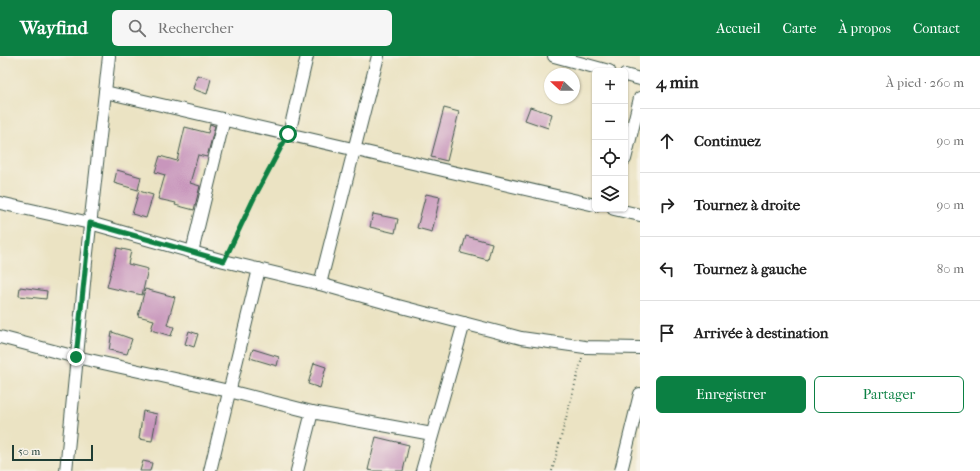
<!DOCTYPE html>
<html lang="fr">
<meta charset="utf-8">
<style>
:root{--surface:#fff;--page:#f6f6f6;--text:#222;--muted:#767676;--line:#e0e0e0;--accent:#0b8043}
body{margin:0;font-family:"IM FELL French Canon",serif;background:var(--page);color:var(--text)}
.controls{position:absolute;right:12px;top:12px;display:grid;overflow:hidden;border-radius:6px;box-shadow:0 1px 3px #0004}
.controls button{width:36px;height:36px;display:grid;place-items:center;padding:0;border:0;border-bottom:1px solid var(--line);background:var(--surface);color:var(--text);font:20px sans-serif}
.compass{position:absolute;left:544px;top:12px;width:36px;height:36px;border-radius:50%;background:var(--surface);box-shadow:0 1px 3px #0004;rotate:292deg}
.scale{position:absolute;left:12px;bottom:10px;width:81px;box-sizing:border-box;padding-left:4px;border:2px solid #1f3d34;border-top:0;font-size:11px;line-height:14px;white-space:nowrap;color:#1f3d34;-webkit-text-stroke:3px #f7f3e8;paint-order:stroke}
.stop{position:absolute;width:12px;height:12px;margin:-9px;border:3px solid #0b8043;border-radius:50%;background:#fff}
.stop.end{background:#0b8043;border-color:#fff;box-shadow:0 1px 4px #0008}
.list{margin:0;padding:0;list-style:none}
h2{display:flex;justify-content:space-between;align-items:center;height:52px;margin:0;padding:0 16px;font-size:17px}
h2 small{font-size:13px;font-weight:400;color:var(--muted)}
.list li{display:grid;grid-template-columns:26px 1fr auto;gap:12px;align-items:center;box-sizing:border-box;height:64px;padding:0 16px;border-top:1px solid var(--line)}
.list b{display:block;font-size:15px;white-space:nowrap}
.list em{font-size:13px;font-style:normal;color:var(--muted)}
.actions{display:flex;gap:8px;padding:12px 16px}
.actions a{flex:1;padding:9px 0;border:1px solid var(--accent);border-radius:6px;text-align:center;font-size:14px;color:var(--accent)}
.actions .main{background:var(--accent);color:#fff}
.icon{flex:none;width:22px;height:22px;fill:none;stroke:currentColor;stroke-width:2;stroke-linecap:round;stroke-linejoin:round}
.map{position:relative;flex:none;width:640px;height:415px;overflow:hidden}
header{display:flex;align-items:center;gap:24px;box-sizing:border-box;height:56px;padding:0 20px;background:var(--accent);color:#fff}
header strong{font-size:19px}
nav{display:flex;gap:22px;margin-inline-start:auto;font-size:14px}
.search{width:280px;height:36px;background:var(--page);display:flex;align-items:center;gap:10px;box-sizing:border-box;padding:0 14px;border-radius:6px;color:var(--muted);font-size:15px}
main{display:flex}
aside{flex:1;background:var(--surface)}
.map>svg:first-child{display:block}
</style>
<header>
<strong>Wayfind</strong>
<div class="search"><svg class="icon" aria-label="search" viewBox="0 0 24 24"><circle cx="10" cy="10" r="6"/><path d="M15 15l6 6"/></svg>Rechercher</div>
<nav><a>Accueil</a><a>Carte</a><a>À propos</a><a>Contact</a></nav>
</header>
<main>
<div class="map">
<svg width="640" height="415" viewBox="0 0 640 415">
<rect width="100%" height="100%" fill="#f7f3e8"/>
<filter id="ink" filterUnits="userSpaceOnUse"><feTurbulence type="fractalNoise" baseFrequency=".025" numOctaves="2"/><feDisplacementMap in="SourceGraphic" scale="8" xChannelSelector="R" yChannelSelector="G"/><feConvolveMatrix kernelMatrix="1 2 1 2 8 2 1 2 1" color-interpolation-filters="sRGB"/></filter>
<filter id="wash" filterUnits="userSpaceOnUse"><feTurbulence type="fractalNoise" baseFrequency=".012" numOctaves="4" result="noise"/><feDisplacementMap in="SourceGraphic" scale="16" xChannelSelector="R" yChannelSelector="G"/><feGaussianBlur stdDeviation="0.9" result="paint"/><feColorMatrix in="noise" values="0 0 0 0 0 0 0 0 0 0 0 0 0 0 0 0 0 1.4 0 .05"/><feComposite in="paint" operator="in"/></filter>
<g filter="url(#wash)">
<rect width="100%" height="100%" fill="#ebe3c3"/>
<g id="blocks">
<g fill="#c896bc">
<polygon points="197,19 211,23 207,38 193,33"/>
<polygon points="530,51 552,58 548,72 525,64"/>
<polygon points="444,52 459,56 447,105 431,101"/>
<polygon points="210,68 215,70 207,101 198,99 190,127 200,130 194,154 175,149 176,147 158,143 165,119 155,116 160,100 177,105 185,71 208,77"/>
<polygon points="117,114 141,121 138,134 114,127"/>
<polygon points="139,135 153,139 146,162 132,158"/>
<polygon points="426,138 440,141 432,176 417,172"/>
<polygon points="373,158 398,163 395,177 370,171"/>
<polygon points="466,180 492,187 488,204 461,197"/>
<polygon points="117,192 131,195 128,208 148,213 142,239 107,231"/>
<polygon points="20,231 47,235 46,243 19,240"/>
<polygon points="145,233 175,241 167,269 174,271 171,280 151,274 154,264 138,260"/>
<polygon points="189,275 198,278 194,291 185,288"/>
<polygon points="112,276 132,283 127,298 109,294"/>
<polygon points="253,293 279,301 277,310 250,302"/>
<polygon points="314,307 326,311 320,332 308,328"/>
<polygon points="143,355 157,358 152,385 139,383"/>
<polygon points="376,381 409,389 403,415 374,415 368,414"/>
<polygon points="143,405 152,407 150,415 140,415"/>
</g>
</g>
</g>
<g filter="url(#ink)">
<use href="#blocks" fill-opacity="0" stroke="#3e5649" stroke-width="1"/>
<g fill="none" stroke-linecap="round" stroke-linejoin="round">
<g stroke="#3e5649" stroke-width="14">
<g id="street">
<polyline points="554,0 609,15"/>
<polyline points="625,19 640,23"/>
<polyline points="105,36 595,149"/>
<polyline points="289,78 307,0"/>
<polyline points="625,103 640,42"/>
<polyline points="0,147 90,167 224,205 320,228 398,250 521,282 585,291 640,292"/>
<polyline points="614,153 640,159"/>
<polyline points="192,196 224,63"/>
<polyline points="320,228 378,0"/>
<polyline points="0,281 76,301 229,335 312,356 432,378"/>
<polyline points="66,415 86,206 109,0"/>
<polyline points="210,415 259,213"/>
<polyline points="297,415 312,356"/>
<polyline points="422,415 464,267"/>
<polyline points="621,415 640,338"/>
</g>
</g>
<g stroke="#3e5649" stroke-width="2" stroke-dasharray="1 3" stroke-linecap="butt">
<polyline points="229,195 255,140 283,88"/>
<polyline points="552,415 582,302"/>
</g>
<use href="#street" stroke="#fff" stroke-width="12"/>
</g>
</g>
<g fill="none" stroke-linecap="round" stroke-linejoin="round" filter="url(#ink)">
<polyline stroke="#0b8043" stroke-width="5" points="76,301 90,167 224,205 255,140 288,78"/>
</g>
</svg>
<div class="controls">
<button>+</button>
<button>−</button>
<button><svg class="icon" aria-label="locate" viewBox="0 0 24 24"><circle cx="12" cy="12" r="6"/><path d="M12 2v4M12 18v4M2 12h4M18 12h4"/></svg></button>
<button><svg class="icon" aria-label="layers" viewBox="0 0 24 24"><path d="M12 4l9 5-9 5-9-5zM3 14l9 5 9-5"/></svg></button>
</div>
<svg class="compass" viewBox="-18 -18 36 36"><path d="M0-13l5 13h-10z" fill="#e53935"/><path d="M0 13l5-13h-10z" fill="#767676"/></svg>
<div class="scale">50 m</div>
<div class="stop" style="left:288px;top:78px"></div>
<div class="stop end" style="left:76px;top:301px"></div>
</div>
<aside>
<h2>4 min<small>À pied · 260 m</small></h2>
<ul class="list">
<li><svg class="icon" aria-label="ahead" viewBox="0 0 24 24"><path d="M12 20V5M6 11l6-6 6 6"/></svg><div><b>Continuez</b></div><em>90 m</em></li>
<li><svg class="icon" aria-label="right" viewBox="0 0 24 24"><path d="M7 20v-9h11M14 6l5 5-5 5"/></svg><div><b>Tournez à droite</b></div><em>90 m</em></li>
<li><svg class="icon" aria-label="left" viewBox="0 0 24 24"><path d="M17 20v-9H6M10 6l-5 5 5 5"/></svg><div><b>Tournez à gauche</b></div><em>80 m</em></li>
<li><svg class="icon" aria-label="arrive" viewBox="0 0 24 24"><path d="M6 21V4h12l-3 4 3 4H6"/></svg><div><b>Arrivée à destination</b></div></li>
</ul>
<div class="actions"><a class="main">Enregistrer</a><a>Partager</a></div>
</aside>
</main>
